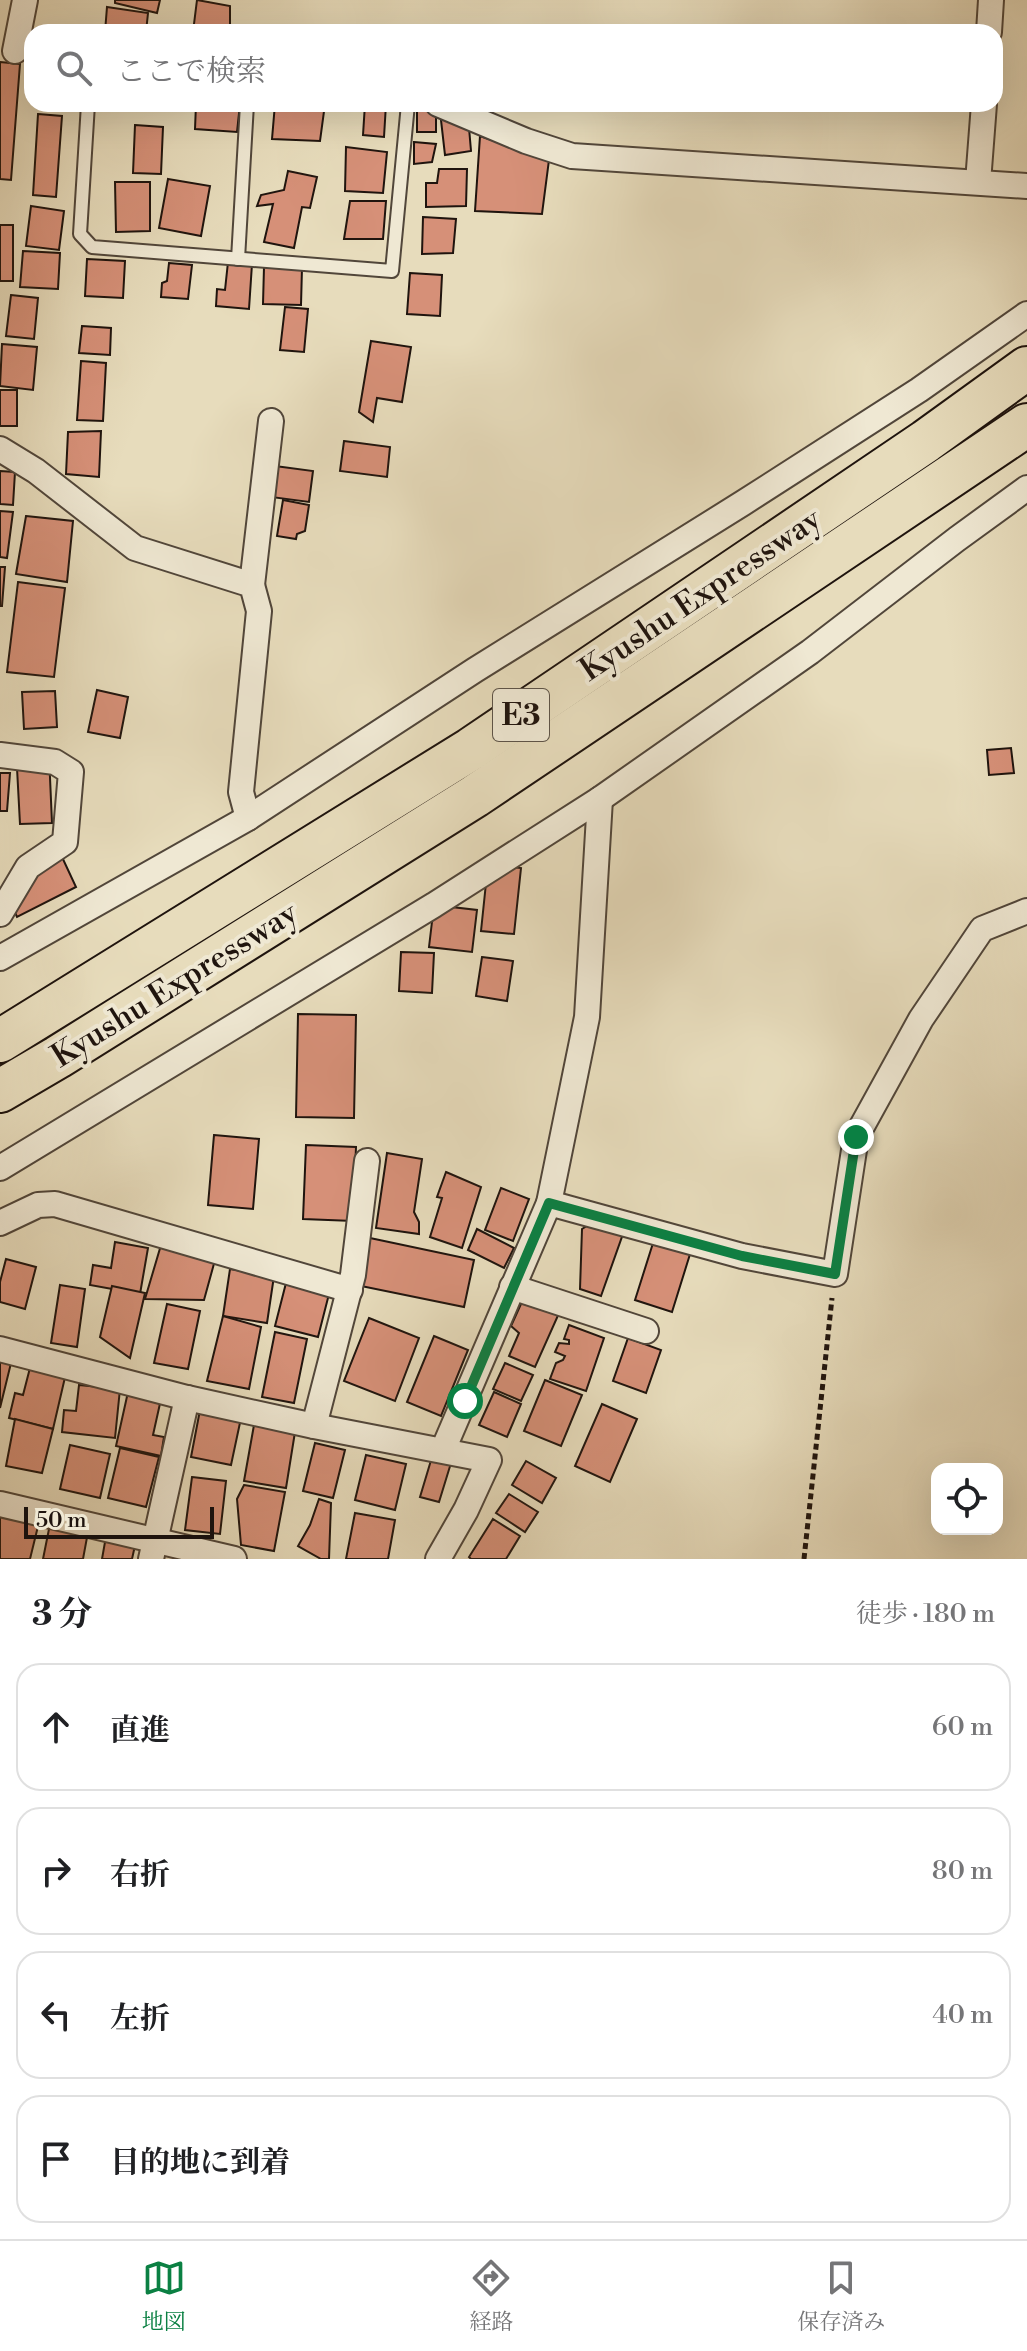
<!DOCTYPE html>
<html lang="ja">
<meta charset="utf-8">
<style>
:root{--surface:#fff;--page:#f2f2f2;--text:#202124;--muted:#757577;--line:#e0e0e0;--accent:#0b8043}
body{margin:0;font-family:"Libre Bodoni","Noto Serif JP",serif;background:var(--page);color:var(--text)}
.controls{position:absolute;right:24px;bottom:24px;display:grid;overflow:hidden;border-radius:16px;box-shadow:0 8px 32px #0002}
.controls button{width:72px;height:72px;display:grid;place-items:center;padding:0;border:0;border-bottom:2px solid var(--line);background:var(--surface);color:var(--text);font:40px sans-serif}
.scale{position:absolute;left:24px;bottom:20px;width:190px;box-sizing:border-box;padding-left:8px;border:4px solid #1f140e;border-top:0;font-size:22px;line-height:28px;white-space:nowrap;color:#1f140e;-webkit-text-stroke:6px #efe8d3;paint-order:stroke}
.stop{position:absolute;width:24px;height:24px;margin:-18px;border:6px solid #0b8043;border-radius:50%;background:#fff}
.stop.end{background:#0b8043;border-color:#fff;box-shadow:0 2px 8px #0008}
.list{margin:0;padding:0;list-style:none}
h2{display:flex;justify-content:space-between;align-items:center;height:104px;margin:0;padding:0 32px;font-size:34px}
h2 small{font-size:26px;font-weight:400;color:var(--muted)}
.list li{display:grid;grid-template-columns:52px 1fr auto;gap:24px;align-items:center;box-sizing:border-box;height:128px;margin:0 16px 16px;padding:0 16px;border:2px solid var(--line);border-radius:24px}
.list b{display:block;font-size:30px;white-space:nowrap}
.list em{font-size:26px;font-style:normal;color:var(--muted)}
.icon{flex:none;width:44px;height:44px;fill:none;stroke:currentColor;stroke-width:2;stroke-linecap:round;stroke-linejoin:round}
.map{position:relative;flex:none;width:1027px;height:1559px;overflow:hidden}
.search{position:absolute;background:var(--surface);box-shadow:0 8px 32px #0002;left:24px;right:24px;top:24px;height:88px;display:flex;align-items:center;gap:20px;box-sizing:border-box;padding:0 28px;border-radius:24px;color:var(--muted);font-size:30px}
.sheet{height:680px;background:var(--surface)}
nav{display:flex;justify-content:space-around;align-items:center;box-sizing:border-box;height:112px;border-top:2px solid var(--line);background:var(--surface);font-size:22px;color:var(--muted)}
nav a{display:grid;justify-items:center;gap:4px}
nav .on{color:var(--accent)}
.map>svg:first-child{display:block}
</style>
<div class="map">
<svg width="1027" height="1559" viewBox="0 0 1027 1559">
<rect width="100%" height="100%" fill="#e7dcbc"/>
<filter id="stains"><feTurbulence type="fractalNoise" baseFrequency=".0025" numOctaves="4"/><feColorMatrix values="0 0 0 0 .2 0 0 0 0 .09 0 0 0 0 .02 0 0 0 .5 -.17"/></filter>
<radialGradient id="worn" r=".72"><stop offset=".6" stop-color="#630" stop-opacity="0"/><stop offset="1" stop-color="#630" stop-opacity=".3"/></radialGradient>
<g fill="#d69078" stroke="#1f140e" stroke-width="2">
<polygon points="115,0 160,0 157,13 115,3"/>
<polygon points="197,0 230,6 230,32 193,32"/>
<polygon points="107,7 148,13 146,32 105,32"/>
<polygon points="0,62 20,64 11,180 0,179"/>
<polygon points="196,104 240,104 237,132 195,129"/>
<polygon points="275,104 325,104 320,141 272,139"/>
<polygon points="365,104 386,104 384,137 363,135"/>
<rect x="417" y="111" width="19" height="21"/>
<polygon points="38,114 62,116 56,197 33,195"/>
<polygon points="468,116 471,151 445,155 441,120"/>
<polygon points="135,125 163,127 161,174 133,173"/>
<polygon points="480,136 549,160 542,214 475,211"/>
<polygon points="414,142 436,144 432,162 414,164"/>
<polygon points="346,147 387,152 383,193 345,191"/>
<polygon points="439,169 467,169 466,206 426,207 426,183 437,183"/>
<polygon points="288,171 317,177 310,208 302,207 294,248 264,242 273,204 257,206 261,195 284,190"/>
<polygon points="168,179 210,186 201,236 159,228"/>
<polygon points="115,182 150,182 150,231 116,232"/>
<polygon points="350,201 386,201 383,239 344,239"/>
<polygon points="31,206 64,211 59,250 26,246"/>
<polygon points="423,217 456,219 453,253 422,254"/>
<rect x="0" y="225" width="13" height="56"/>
<polygon points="23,251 60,253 58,289 20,287"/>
<polygon points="87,259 125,261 123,298 85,296"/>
<polygon points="228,262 252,264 249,309 216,306 217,289 225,290"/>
<polygon points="169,263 192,265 188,299 161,297 162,283 167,281"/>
<polygon points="264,267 302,268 301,305 263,304"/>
<polygon points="410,273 442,275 440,316 407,314"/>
<polygon points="11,295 38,298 34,339 6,336"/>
<polygon points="285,307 308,309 304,352 280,350"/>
<polygon points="82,326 111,328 110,355 79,353"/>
<polygon points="371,341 411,347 402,402 377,398 373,422 359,412"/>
<polygon points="2,344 37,347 33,390 0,386"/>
<polygon points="81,361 106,363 103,421 77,420"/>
<rect x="0" y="390" width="17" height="36"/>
<polygon points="101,431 99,477 66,474 68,432"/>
<polygon points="344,441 390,447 387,477 340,471"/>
<polygon points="275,466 313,471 309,502 271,497"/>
<polygon points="0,471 15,472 13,505 0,504"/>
<polygon points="283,500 309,505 305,531 297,534 296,539 277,536"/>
<polygon points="0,511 13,512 7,558 0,557"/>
<polygon points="26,516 73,521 67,582 16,574"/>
<polygon points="0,567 5,567 2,606 0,606"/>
<polygon points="18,582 65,588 54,677 7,672"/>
<polygon points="97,690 128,697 120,738 88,732"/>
<polygon points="55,691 57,727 24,729 22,692"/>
<polygon points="1011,748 1014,773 989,775 987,750"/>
<polygon points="49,755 52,823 20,824 17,768"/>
<polygon points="0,773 10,773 7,811 0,811"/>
<polygon points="62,857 76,887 17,917 3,886"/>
<polygon points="488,864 521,868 514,934 481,931"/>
<polygon points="434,905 477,910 472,952 429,947"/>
<polygon points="401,952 434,953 432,993 399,991"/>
<polygon points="482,957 513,961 507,1001 476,996"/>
<polygon points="298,1014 356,1015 354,1118 296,1117"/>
<polygon points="214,1135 259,1139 253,1209 208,1205"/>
<polygon points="306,1145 356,1147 353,1221 303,1219"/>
<polygon points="387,1153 422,1159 414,1212 419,1222 419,1234 376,1228"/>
<polygon points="446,1172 481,1187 462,1248 430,1237 442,1198 437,1197"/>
<polygon points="501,1188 529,1199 513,1241 485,1230"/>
<polygon points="595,1221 624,1231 601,1296 580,1289 582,1229"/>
<polygon points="477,1229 514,1248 504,1268 468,1250"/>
<polygon points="370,1238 474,1260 464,1307 361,1286"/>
<polygon points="654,1240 691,1251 672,1312 635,1300"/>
<polygon points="115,1242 148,1248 140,1294 90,1285 93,1265 111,1268"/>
<polygon points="161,1245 215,1260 204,1300 145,1299"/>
<polygon points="6,1259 36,1267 25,1309 0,1302 0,1282"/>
<polygon points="230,1269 274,1276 267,1323 223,1316"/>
<polygon points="286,1283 329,1294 318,1337 275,1326"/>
<polygon points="60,1285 85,1289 77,1347 51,1343"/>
<polygon points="112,1286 145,1293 130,1358 100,1337"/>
<polygon points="525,1295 560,1311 535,1367 509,1356 519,1333 511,1326"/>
<polygon points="167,1304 200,1311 188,1369 154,1363"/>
<polygon points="223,1316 261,1327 249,1389 207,1381"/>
<polygon points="369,1318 419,1338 395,1401 344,1381"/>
<polygon points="569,1325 604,1338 586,1391 550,1379 556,1363 563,1360 565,1356 555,1352 559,1343 569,1344 569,1340 564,1339"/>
<polygon points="275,1332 307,1339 294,1403 262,1397"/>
<polygon points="434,1336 468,1350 441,1416 407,1402"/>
<polygon points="628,1338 661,1350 646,1393 613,1381"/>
<polygon points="0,1355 12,1359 0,1408"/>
<polygon points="505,1363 533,1375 521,1401 493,1389"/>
<polygon points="31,1364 66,1373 53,1429 9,1418 15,1393 23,1395"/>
<polygon points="545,1380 582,1395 561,1446 524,1431"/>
<polygon points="79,1385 120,1389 115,1438 62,1432 64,1410 76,1411"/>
<polygon points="128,1392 161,1399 153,1435 164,1437 161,1456 116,1446"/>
<polygon points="494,1392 521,1404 507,1437 479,1425"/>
<polygon points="602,1404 637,1419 610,1482 575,1466"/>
<polygon points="200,1410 241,1418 231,1465 191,1457"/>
<polygon points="15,1419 53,1429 42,1473 6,1466"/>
<polygon points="254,1425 295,1432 286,1488 244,1481"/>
<polygon points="315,1443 345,1450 333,1498 303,1491"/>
<polygon points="70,1445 110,1454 100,1498 60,1489"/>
<polygon points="120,1448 159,1457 146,1507 108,1498"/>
<polygon points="366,1455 406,1464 395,1510 355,1500"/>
<polygon points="432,1457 451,1463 439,1502 420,1497"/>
<polygon points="526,1461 556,1478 542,1503 512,1485"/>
<polygon points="192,1477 226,1481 220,1534 185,1530"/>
<polygon points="244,1485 285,1492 274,1551 241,1545 237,1499"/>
<polygon points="509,1494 538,1512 525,1532 496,1513"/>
<polygon points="319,1499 331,1503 329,1559 321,1559 298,1546 310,1525"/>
<polygon points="0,1511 40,1518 30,1559 0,1559"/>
<polygon points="355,1513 395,1520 388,1559 346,1559"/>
<polygon points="493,1519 520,1536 506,1559 471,1559 469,1557"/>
<polygon points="50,1524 88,1532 83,1559 43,1559"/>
<polygon points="119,1538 136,1541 132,1559 102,1559 105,1542"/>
</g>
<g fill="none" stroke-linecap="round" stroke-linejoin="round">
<g stroke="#51463a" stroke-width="16">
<g id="service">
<polyline points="88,104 80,234 92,247 392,271 408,104"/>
<polyline points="238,259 247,104"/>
</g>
</g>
<g stroke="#51463a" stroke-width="28">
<g id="minor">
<polyline points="989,32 991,0"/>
<polyline points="15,51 25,0"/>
<polyline points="438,104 526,141 572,156 1027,186"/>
<polyline points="978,182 984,104"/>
<polyline points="0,449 36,471 135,548 252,585 259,611 241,792 248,818"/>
<polyline points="252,585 271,421"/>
<polyline points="0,755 55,762 71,772 65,842 28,867 0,914"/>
<polyline points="0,958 248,818 475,670 743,503 919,390 1027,314"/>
<polyline points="0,1168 434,905 600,799 810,652 957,539 1027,488"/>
<polyline points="549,1203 742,1256 835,1274 856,1137 921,1019 982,929 1027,911"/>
<polyline points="0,1223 38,1205 55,1204 350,1290"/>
<polyline points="512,1287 646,1331"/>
<polyline points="0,1349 187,1398 314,1426 489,1460 466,1510 438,1559"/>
<polyline points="314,1426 353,1275 367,1161"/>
<polyline points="443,1450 549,1203 587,1017 600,799"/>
<polyline points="0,1504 234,1559"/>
<polyline points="151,1559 187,1398"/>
</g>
</g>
<g stroke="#1f140e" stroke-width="46">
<g id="motorway">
<polyline points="0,1041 471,749 926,441 1027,368"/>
<polyline points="0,1091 58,1057 475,796 1027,425"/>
</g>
</g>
<polyline stroke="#1f140e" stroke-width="5" stroke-dasharray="6 4" stroke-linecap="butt" points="804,1559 832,1298"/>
<use href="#service" stroke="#efe8d3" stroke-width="12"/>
<use href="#minor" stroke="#efe8d3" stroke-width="24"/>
<use href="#motorway" stroke="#e7dcbc" stroke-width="42"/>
</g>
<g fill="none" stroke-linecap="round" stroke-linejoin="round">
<polyline stroke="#0b8043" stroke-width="10" points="465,1401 549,1203 742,1256 835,1274 856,1137"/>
</g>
<g text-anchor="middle" stroke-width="8" stroke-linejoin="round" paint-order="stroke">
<rect fill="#efe8d3" stroke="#5d5449" stroke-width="2" x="493" y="689" width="56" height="52" rx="6"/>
<g font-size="30" font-weight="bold" fill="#1f140e">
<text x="521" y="725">E3</text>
</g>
<g font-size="32" fill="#1f140e" stroke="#efe8d3">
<text transform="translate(700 594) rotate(-34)" y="11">Kyushu Expressway</text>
<text transform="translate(174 984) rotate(-32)" y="11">Kyushu Expressway</text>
</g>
</g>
<rect width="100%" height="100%" filter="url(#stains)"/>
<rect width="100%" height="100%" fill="url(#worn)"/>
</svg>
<div class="controls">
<button><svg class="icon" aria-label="locate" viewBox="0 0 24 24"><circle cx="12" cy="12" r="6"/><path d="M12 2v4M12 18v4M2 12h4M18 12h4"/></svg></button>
</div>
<div class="scale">50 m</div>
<div class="stop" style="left:465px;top:1401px"></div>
<div class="stop end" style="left:856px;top:1137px"></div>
<div class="search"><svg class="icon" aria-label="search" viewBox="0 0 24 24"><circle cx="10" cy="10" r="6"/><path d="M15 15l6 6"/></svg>ここで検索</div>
</div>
<section class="sheet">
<h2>3 分<small>徒歩 · 180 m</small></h2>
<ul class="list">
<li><svg class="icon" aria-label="ahead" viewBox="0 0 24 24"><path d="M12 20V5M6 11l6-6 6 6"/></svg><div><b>直進</b></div><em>60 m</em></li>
<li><svg class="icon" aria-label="right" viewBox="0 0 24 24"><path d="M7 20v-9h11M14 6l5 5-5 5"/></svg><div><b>右折</b></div><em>80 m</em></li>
<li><svg class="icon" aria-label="left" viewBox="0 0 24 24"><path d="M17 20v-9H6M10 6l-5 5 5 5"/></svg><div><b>左折</b></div><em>40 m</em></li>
<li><svg class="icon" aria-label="arrive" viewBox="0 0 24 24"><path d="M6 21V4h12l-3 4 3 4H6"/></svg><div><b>目的地に到着</b></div></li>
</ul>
</section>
<nav>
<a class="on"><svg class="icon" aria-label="map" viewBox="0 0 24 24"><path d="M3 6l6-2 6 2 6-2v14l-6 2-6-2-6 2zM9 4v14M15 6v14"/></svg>地図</a>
<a><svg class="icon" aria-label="directions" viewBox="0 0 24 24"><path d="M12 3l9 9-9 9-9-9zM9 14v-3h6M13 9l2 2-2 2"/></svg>経路</a>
<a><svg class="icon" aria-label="saved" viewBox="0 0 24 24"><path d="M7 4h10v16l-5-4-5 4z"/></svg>保存済み</a>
</nav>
